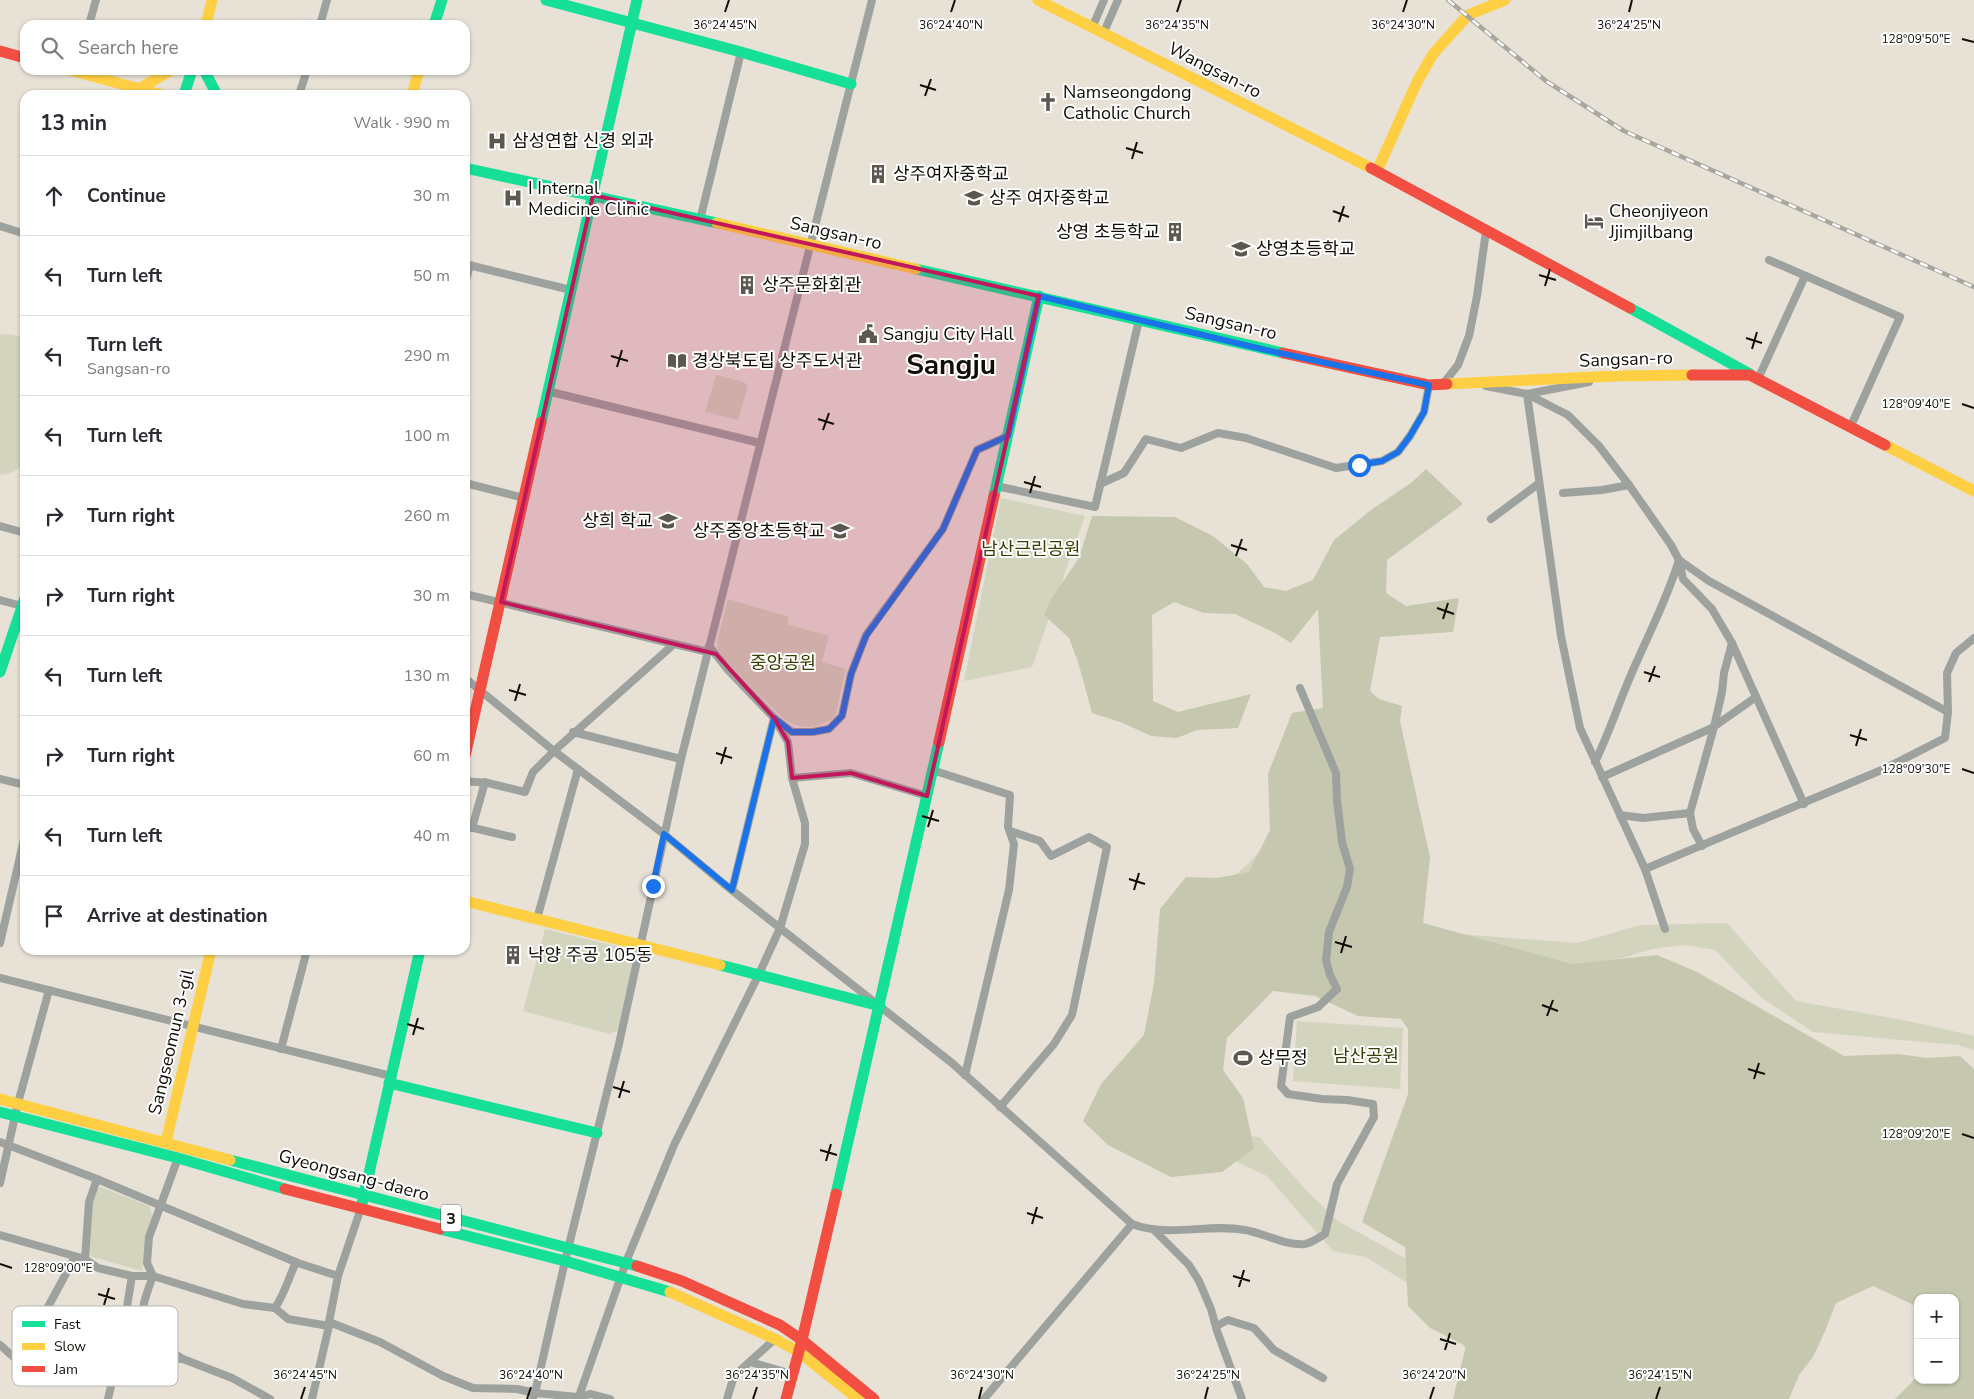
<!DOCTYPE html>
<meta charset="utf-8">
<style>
:root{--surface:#fff;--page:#f2f2f3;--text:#2b2b33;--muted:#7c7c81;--line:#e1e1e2}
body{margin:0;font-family:"Nunito Sans","Noto Sans KR",sans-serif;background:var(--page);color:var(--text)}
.controls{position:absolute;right:15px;bottom:15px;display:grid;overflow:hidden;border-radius:10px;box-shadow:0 1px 4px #0004}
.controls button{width:45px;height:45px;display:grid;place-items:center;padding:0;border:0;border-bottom:1px solid var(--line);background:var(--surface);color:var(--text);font:25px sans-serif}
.stop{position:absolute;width:15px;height:15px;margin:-11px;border:4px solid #1a73e8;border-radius:50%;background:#fff}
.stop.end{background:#1a73e8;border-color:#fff;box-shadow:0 1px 5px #0008}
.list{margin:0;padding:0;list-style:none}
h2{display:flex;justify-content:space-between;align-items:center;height:65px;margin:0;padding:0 20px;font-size:21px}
h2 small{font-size:16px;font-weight:400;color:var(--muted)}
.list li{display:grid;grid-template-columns:32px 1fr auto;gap:15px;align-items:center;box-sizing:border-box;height:80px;padding:0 20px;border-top:1px solid var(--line)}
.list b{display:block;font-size:19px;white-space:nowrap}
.list p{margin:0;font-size:16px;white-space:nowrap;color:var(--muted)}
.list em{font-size:16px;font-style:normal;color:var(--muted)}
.icon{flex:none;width:28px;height:28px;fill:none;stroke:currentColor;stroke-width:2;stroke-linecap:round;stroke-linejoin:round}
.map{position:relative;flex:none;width:1974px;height:1399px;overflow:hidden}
.search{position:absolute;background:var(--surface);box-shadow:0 1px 4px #0004;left:20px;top:20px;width:450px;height:55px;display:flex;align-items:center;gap:12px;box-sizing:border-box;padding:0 18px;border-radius:15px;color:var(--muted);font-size:19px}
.panel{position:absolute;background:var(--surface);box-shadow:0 1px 4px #0004;left:20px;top:90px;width:450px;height:865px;border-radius:15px}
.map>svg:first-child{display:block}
</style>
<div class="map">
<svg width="1974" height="1399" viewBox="0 0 1974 1399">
<rect width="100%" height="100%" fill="#e7e1d6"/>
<g fill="#d3d4be">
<path d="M 5,334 L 25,337 L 25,461 C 19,470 11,474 0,475 L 0,335 Z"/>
<polygon points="716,375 744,382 748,386 738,420 705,412"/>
<polygon points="1001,498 1085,516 1032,667 964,681"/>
<path d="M 728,599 L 789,617 L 787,624 L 829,636 L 822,662 L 846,669 L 835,717 C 818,728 803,731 785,720 L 727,664 L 718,649 L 717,642 Z"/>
<polygon points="1330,773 1267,865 1203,1132 1259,1137 1307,1191 1338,1221 1446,1281 1496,1391 1428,1296 1366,1257 1333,1251 1267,1176 1125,1110 1213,894 1249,863"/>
<polygon points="1727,923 1796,1001 1908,1021 1974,1036 1974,1050 1958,1045 1813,1032 1762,998 1715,950 1684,945 1652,949 1593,967 1405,945 1419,931 1577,943 1641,925"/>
<polygon points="545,929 624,948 633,964 618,1030 610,1034 523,1011"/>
<polygon points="1297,1021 1403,1028 1400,1089 1293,1081"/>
<polygon points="101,1187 149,1206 153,1217 142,1271 93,1257 88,1253 88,1227 95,1190"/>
</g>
<polygon fill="#c5c8ae" points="1426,469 1463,504 1387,560 1386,593 1406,606 1459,598 1453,632 1380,637 1370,691 1379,699 1402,706 1400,721 1430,857 1423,923 1572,964 1657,955 1697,972 1844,1056 1898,1054 1927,1058 1960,1056 1974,1069 1974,1399 1895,1399 1918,1376 1918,1380 1955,1380 1955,1298 1918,1298 1918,1307 1873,1286 1836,1303 1825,1331 1813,1357 1799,1375 1789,1399 1453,1399 1466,1346 1430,1328 1408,1306 1405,1247 1362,1222 1408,1094 1408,1029 1401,1019 1358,1016 1315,996 1273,991 1227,1038 1223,1070 1243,1098 1254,1148 1222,1172 1171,1177 1108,1145 1083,1121 1101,1084 1144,1035 1154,983 1160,909 1186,877 1217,878 1249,872 1270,830 1268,774 1292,713 1323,708 1318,609 1291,643 1275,633 1235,614 1204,613 1174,602 1152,615 1153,701 1178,712 1251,694 1238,728 1197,730 1177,738 1151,736 1123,723 1092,713 1079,665 1069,638 1044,615 1051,599 1079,558 1092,516 1175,517 1213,536 1247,564 1264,587 1286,591 1313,580 1334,540 1371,510 1411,483"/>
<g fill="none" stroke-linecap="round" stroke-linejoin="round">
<g stroke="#9ea29e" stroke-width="8">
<polyline points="89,25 96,0"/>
<polyline points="320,25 327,0"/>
<polyline points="1092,28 1104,0"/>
<polyline points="1103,34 1118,0"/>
<polyline points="299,95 307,70"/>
<polyline points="700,220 741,52"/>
<polyline points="0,226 25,234"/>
<polyline points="1769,260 1900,317 1850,428"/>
<polyline points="465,264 571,290"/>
<polyline points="465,284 470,265"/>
<polyline points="1758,379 1805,276"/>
<polyline points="1443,384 1458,365 1469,336 1477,296 1486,231"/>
<polyline points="1486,386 1527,394 1561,636 1580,728 1645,869 1665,929"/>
<polyline points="547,391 760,443"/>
<polyline points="1527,394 1568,415 1599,446 1629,485 1671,545 1679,560 1683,579 1712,609 1732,643 1804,804"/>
<polyline points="1527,394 1589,382"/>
<polyline points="465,483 524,498"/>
<polyline points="1100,484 1124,473 1146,439 1181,448 1218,433 1246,438 1336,468 1382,461 1398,452 1410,436 1424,412 1429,385"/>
<polyline points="996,486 1095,507 1139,320"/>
<polyline points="1563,493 1602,490 1629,485"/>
<polyline points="1491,519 1538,484"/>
<polyline points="0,526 25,533"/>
<polyline points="465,594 708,652"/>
<polyline points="0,600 22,606"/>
<path d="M 465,678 L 554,751 L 664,834 L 724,884 L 952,1063 L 1132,1224 C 1169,1238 1207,1223 1245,1230 C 1264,1233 1285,1246 1305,1244 C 1312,1243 1318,1238 1325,1234 L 1337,1184 L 1374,1117 L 1373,1104 L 1347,1100 L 1322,1099 L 1288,1094 L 1281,1086 L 1290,1017 L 1318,1007 L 1337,989 L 1330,975 L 1326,960 L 1329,932 L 1347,887 L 1350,869 L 1342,842 L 1337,800 L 1336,773 L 1300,688"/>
<polyline points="573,732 681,759"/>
<path d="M 1595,762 C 1611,729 1622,693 1638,659 C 1653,625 1668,596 1679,560 L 1709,581 L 1948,712"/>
<polyline points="932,770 1010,795 1008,827 1014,844 1009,890 965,1075"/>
<polyline points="1602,777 1712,728 1756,697"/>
<polyline points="792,778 851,773 927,796"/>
<polyline points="0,779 25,785"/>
<polyline points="465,781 488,783 525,792 533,772 554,751 674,644"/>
<polyline points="1620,815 1643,818 1690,813"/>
<polyline points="465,826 512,837"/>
<polyline points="472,828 485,782"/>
<polyline points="1702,846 1693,829 1690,813 1714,727 1722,692 1724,673 1732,643"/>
<polyline points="1645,869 1884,769 1945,738 1948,712 1947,673 1956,653 1974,638"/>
<polyline points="732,890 774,718 792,732 813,732 829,729 842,716 851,674 866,635 943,529 977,450 1008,436"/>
<polyline points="537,919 578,769"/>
<polyline points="0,943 25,835"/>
<polyline points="0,978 391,1076"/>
<polyline points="281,1049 307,950"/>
<polyline points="1000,1107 1054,1044 1072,1015 1107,847 1089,837 1051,856 1040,841 1010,831"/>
<polyline points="0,1142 97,1179 298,1263 338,1276 329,1322 380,1342 443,1376 473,1388 517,1389 535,1393 533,1399"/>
<path d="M 178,1158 L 149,1237 L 147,1263 L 153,1276 C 146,1295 139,1312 143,1333 L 183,1359"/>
<polyline points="0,1183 18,1103 49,990"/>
<polyline points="1155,1231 1189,1265 1199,1281 1211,1309 1217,1331 1242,1399"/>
<path d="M 0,1235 L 85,1259 L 98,1268 L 132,1276 L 153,1276 L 243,1304 L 275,1308 C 285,1293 289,1277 296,1262"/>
<polyline points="85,1259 89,1202 97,1179"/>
<polyline points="338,1276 361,1208"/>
<polyline points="275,1308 288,1319 329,1326"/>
<polyline points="1216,1326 1228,1320 1254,1328 1274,1350 1323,1378"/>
<polyline points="0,1345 18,1361 63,1382 87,1379 111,1381 134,1379 167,1359 183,1359 232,1378 270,1399"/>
<polyline points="750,1362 792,1374"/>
<polyline points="26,1365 42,1318 75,1257"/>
<polyline points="108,1399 121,1343 132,1276"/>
<polyline points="312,1399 329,1326 329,1322"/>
<polyline points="578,1399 626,1262 674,1145 759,974 780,928 805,844 805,823 792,778 788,742 774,718 728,670 709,646"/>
<polyline points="610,1399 591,1394 578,1397 535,1393 565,1261 619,1044 681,759 872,0"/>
<polyline points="727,1399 734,1376 775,1339"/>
<polyline points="984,1399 1132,1224"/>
</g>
<g stroke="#16e098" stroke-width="11">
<polyline points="546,0 741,52 851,84"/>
<polyline points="434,25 442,0"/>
<polyline points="204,70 217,95"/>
<polyline points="184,95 192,70"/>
<polyline points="465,168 717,223"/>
<polyline points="916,269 1283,353"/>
<polyline points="1630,308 1750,374"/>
<polyline points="541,422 637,0"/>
<polyline points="994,496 1039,296"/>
<polyline points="0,672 25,598"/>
<polyline points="720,965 880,1006"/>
<polyline points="389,1083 597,1133"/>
<polyline points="0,1112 178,1158 285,1189"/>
<polyline points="230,1160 637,1266"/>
<polyline points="836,1194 939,742"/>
<polyline points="362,1204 420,950"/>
<polyline points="440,1229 565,1261 670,1292"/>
</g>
<g stroke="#ffcf43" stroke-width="11">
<polyline points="1038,0 1371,168"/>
<polyline points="206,25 212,0"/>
<polyline points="70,70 162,95"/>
<polyline points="140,91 139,89 171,70"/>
<polyline points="412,95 419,70"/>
<polyline points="1377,171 1417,82 1433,54 1468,15 1505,0"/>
<polyline points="717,223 916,269"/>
<polyline points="1447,384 1616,376 1692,375"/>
<polyline points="1885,445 1974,491"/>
<polyline points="465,901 720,965"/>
<polyline points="0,1099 230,1160"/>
<polyline points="166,1142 211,950"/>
<polyline points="670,1292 775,1339 799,1352 858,1399"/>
</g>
<g stroke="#f24e42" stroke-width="11">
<polyline points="0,51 25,58"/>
<polyline points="1371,168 1630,308"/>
<polyline points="1283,353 1429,385 1447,384"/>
<polyline points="1692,375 1750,375 1885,445"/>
<polyline points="939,742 994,496"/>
<polyline points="465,756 541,422"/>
<polyline points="285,1189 440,1229"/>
<polyline points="637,1266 682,1281 780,1325 802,1340 874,1399"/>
<polyline points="786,1399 802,1340 836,1194"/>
</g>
<g stroke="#a7a69f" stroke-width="4.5">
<polyline id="rail" points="1448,0 1546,81 1624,131 1974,287"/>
</g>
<use href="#rail" stroke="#fff" stroke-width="2.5" stroke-dasharray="8" stroke-linecap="butt"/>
</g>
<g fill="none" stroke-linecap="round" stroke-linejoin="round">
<polyline stroke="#1a73e8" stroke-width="6" points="653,886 664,834 732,890 774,718 792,732 813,732 829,729 842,716 851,674 866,636 943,529 977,450 1008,436 1039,296 1266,350 1429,385 1424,412 1410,436 1398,452 1382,461 1359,465"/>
</g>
<path fill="#c2185b" fill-opacity="0.2" stroke="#c2185b" stroke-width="4" stroke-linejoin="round" d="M 593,195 L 1039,296 L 927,796 L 851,773 L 792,778 L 788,742 L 774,718 L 716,654 L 501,602 Z"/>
<path fill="none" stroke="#110d07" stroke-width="2" d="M 725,12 L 729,0M 951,12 L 955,0M 1177,12 L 1181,0M 1403,12 L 1407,0M 1629,12 L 1632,0M 1962,39 L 1974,42M 920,85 L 936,90M 925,96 L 931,79M 1126,148 L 1143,153M 1132,159 L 1137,142M 1333,211 L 1349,217M 1339,222 L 1344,206M 1539,275 L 1556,280M 1545,286 L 1550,269M 1746,338 L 1762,343M 1752,349 L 1757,332M 611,356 L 628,361M 617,367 L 622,350M 1962,404 L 1974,408M 818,419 L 834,424M 823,430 L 829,413M 1024,482 L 1041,487M 1030,493 L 1035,476M 1231,545 L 1247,550M 1236,556 L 1242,539M 1437,608 L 1454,614M 1443,619 L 1448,603M 1644,672 L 1660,677M 1649,682 L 1655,666M 509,690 L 526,695M 515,701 L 520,684M 1850,735 L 1867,740M 1856,746 L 1861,729M 716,753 L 732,758M 721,764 L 726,747M 1962,769 L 1974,773M 922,816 L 939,821M 928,827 L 933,810M 1129,879 L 1145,884M 1134,890 L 1139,873M 1335,942 L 1352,947M 1341,953 L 1346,936M 1542,1005 L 1558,1011M 1547,1016 L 1553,1000M 407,1024 L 424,1029M 413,1035 L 418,1018M 1748,1069 L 1765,1074M 1754,1079 L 1759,1063M 613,1087 L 630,1092M 619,1098 L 624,1081M 1962,1134 L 1974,1138M 820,1150 L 837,1155M 826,1161 L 831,1144M 1027,1213 L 1043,1218M 1032,1224 L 1037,1207M 0,1264 L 12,1268M 1233,1276 L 1250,1281M 1239,1287 L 1244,1270M 98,1294 L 115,1299M 104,1305 L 109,1288M 1440,1339 L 1456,1344M 1445,1350 L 1450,1333M 301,1399 L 305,1387M 527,1399 L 531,1387M 753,1399 L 757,1387M 979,1399 L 982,1387M 1205,1399 L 1208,1387M 1430,1399 L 1434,1387M 1656,1399 L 1660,1387"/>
<defs>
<g id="church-bare" transform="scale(1.5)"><path d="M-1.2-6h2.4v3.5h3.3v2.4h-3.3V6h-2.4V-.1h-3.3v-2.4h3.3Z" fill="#5c574f" stroke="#fff" stroke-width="2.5" paint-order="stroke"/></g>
<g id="hospital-bare" transform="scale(1.5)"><path d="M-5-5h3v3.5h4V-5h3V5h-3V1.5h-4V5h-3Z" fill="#5c574f" stroke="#fff" stroke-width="2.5" paint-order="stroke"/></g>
<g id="building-bare" transform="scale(1.5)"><path d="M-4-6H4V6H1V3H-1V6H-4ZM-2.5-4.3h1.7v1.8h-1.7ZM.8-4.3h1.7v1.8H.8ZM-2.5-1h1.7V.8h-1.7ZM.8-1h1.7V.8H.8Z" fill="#5c574f" stroke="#fff" stroke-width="2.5" paint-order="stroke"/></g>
<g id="school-bare" transform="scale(1.5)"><path d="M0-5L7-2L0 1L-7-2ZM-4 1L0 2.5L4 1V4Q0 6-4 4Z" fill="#5c574f" stroke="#fff" stroke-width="2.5" paint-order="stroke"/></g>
<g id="hotel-bare" transform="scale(1.5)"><path d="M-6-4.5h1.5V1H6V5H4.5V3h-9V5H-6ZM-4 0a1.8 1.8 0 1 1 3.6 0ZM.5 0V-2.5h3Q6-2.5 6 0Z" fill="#5c574f" stroke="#fff" stroke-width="2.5" paint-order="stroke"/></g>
<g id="civic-bare" transform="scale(1.5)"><path d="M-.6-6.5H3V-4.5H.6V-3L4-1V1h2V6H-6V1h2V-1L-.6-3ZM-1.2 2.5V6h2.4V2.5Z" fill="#5c574f" stroke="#fff" stroke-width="2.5" paint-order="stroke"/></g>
<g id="library-bare" transform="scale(1.5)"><path d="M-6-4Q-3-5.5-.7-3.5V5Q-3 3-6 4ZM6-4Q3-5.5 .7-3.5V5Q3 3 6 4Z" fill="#5c574f" stroke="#fff" stroke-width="2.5" paint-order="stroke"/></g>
<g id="stadium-bare" transform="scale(1.5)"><path d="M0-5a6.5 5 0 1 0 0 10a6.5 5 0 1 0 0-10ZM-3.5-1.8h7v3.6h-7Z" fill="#5c574f" stroke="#fff" stroke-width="2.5" paint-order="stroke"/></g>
</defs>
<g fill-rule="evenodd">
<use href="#church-bare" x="1048" y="102"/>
<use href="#hospital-bare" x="497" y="141"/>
<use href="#building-bare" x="878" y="174"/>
<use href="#hospital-bare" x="513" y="198"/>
<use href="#school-bare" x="974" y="198"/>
<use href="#hotel-bare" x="1594" y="221"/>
<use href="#building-bare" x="1175" y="232"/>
<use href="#school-bare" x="1241" y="249"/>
<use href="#building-bare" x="747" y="285"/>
<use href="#civic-bare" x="868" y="334"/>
<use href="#library-bare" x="677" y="361"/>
<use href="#school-bare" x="668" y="521"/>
<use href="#school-bare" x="840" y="531"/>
<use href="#building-bare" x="513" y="955"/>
<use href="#stadium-bare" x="1243" y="1058"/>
</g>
<g text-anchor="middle" stroke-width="4" stroke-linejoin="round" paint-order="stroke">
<rect fill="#fff" stroke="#585651" stroke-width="1" x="441" y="1204.5" width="20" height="27" rx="4"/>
<g font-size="16" font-weight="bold" fill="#110d07">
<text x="451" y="1224">3</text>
</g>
<g font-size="18" fill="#110d07" stroke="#fff">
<text transform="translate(1215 70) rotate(27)" y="6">Wangsan-ro</text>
<text transform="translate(836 233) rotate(13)" y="6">Sangsan-ro</text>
<text transform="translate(1231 323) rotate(13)" y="6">Sangsan-ro</text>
<text transform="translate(1626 359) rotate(-2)" y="6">Sangsan-ro</text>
<text transform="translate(171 1042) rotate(-77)" y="6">Sangseomun 3-gil</text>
<text transform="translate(354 1175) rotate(15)" y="6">Gyeongsang-daero</text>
</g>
<g font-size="18" fill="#110d07" stroke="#fff" text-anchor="start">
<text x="1063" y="98">Namseongdong<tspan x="1063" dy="21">Catholic Church</tspan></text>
<text x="512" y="147">삼성연합 신경 외과</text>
<text x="893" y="180">상주여자중학교</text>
<text x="528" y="194">I Internal<tspan x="528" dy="21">Medicine Clinic</tspan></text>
<text x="989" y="204">상주 여자중학교</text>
<text x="1609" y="217">Cheonjiyeon<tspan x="1609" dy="21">Jjimjilbang</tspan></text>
<text x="1160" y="238" text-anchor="end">상영 초등학교</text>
<text x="1256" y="255">상영초등학교</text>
<text x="762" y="291">상주문화회관</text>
<text x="883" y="340">Sangju City Hall</text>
<text x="692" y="367">경상북도립 상주도서관</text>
<text x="653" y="527" text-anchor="end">상희 학교</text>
<text x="825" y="537" text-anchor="end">상주중앙초등학교</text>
<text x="528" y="961">낙양 주공 105동</text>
<text x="1258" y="1064">상무정</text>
</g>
<g font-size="18" fill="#374000" stroke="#fff">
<text x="1031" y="555">남산근린공원</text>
<text x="783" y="669">중앙공원</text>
<text x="1366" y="1062">남산공원</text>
</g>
<g font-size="28" font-weight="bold" fill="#110d07" stroke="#fff">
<text x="951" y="374">Sangju</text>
</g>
</g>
<rect x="12" y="1306" width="166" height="80" rx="8" fill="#fff" stroke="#b8b6b5" stroke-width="1"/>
<rect x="22" y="1321" width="23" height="6" fill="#16e098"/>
<rect x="22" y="1343" width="23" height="7" fill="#ffcf43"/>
<rect x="22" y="1366" width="23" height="6" fill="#f24e42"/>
<g font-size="14" fill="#110d07">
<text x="54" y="1329">Fast</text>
<text x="54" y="1351">Slow</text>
<text x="54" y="1374">Jam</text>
</g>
<g font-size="12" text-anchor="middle" fill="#110d07" stroke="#fff" stroke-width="4" stroke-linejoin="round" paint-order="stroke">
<text x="725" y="29">36°24'45"N</text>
<text x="951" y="29">36°24'40"N</text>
<text x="1177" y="29">36°24'35"N</text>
<text x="1403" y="29">36°24'30"N</text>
<text x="1629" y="29">36°24'25"N</text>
<text x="1916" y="43">128°09'50"E</text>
<text x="1916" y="408">128°09'40"E</text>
<text x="1916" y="773">128°09'30"E</text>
<text x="1916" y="1138">128°09'20"E</text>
<text x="58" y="1272">128°09'00"E</text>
<text x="305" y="1379">36°24'45"N</text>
<text x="531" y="1379">36°24'40"N</text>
<text x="757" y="1379">36°24'35"N</text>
<text x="982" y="1379">36°24'30"N</text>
<text x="1208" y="1379">36°24'25"N</text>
<text x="1434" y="1379">36°24'20"N</text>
<text x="1660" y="1379">36°24'15"N</text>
</g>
</svg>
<div class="controls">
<button>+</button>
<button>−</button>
</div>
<div class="stop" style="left:1359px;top:465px"></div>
<div class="stop end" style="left:653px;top:886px"></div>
<div class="search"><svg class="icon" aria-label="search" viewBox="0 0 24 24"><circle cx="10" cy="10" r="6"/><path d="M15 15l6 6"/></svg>Search here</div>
<section class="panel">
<h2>13 min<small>Walk · 990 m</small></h2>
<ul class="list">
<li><svg class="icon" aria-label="ahead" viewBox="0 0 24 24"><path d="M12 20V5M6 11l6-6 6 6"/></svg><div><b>Continue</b></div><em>30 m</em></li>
<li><svg class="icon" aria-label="left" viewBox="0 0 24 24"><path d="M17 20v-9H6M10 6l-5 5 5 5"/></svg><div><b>Turn left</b></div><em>50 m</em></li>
<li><svg class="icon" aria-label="left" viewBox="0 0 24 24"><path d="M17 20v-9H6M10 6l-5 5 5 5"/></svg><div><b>Turn left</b><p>Sangsan-ro</p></div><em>290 m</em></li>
<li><svg class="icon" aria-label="left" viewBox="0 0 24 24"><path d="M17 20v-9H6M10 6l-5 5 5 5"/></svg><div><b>Turn left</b></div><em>100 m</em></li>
<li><svg class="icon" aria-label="right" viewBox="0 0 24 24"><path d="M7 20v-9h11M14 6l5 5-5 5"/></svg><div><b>Turn right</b></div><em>260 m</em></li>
<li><svg class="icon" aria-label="right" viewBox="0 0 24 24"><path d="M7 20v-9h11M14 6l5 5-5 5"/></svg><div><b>Turn right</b></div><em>30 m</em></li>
<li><svg class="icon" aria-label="left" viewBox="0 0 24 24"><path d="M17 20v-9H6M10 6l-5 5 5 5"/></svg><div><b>Turn left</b></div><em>130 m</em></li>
<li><svg class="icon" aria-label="right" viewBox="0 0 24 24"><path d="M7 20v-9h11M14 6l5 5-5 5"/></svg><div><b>Turn right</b></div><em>60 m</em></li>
<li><svg class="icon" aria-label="left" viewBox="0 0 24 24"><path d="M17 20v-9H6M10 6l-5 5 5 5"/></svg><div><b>Turn left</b></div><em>40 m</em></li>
<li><svg class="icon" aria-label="arrive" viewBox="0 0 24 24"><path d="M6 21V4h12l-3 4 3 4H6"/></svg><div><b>Arrive at destination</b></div></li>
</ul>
</section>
</div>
